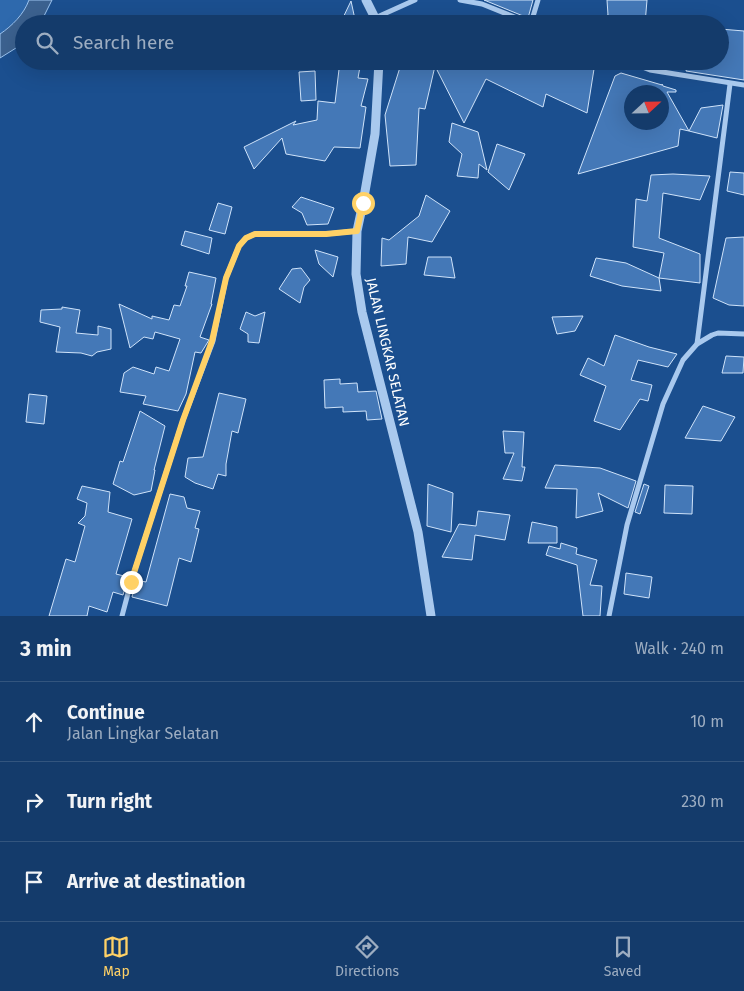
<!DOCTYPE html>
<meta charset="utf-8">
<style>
:root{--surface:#143b6b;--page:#214673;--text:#f1f3f6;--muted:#9dadc1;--line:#33557e;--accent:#ffd166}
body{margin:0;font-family:"Fira Sans",sans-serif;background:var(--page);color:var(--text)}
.compass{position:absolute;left:624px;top:85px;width:45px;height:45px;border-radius:50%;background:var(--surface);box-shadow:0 5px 20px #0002;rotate:68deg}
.stop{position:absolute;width:15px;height:15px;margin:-11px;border:4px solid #ffd166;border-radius:50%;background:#fff}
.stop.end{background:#ffd166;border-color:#fff;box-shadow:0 1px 5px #0008}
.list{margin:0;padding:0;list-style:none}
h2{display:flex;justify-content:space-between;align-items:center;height:65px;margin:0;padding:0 20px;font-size:21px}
h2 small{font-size:16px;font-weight:400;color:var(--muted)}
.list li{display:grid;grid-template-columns:32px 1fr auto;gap:15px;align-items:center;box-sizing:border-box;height:80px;padding:0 20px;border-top:1px solid var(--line)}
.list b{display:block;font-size:19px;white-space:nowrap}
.list p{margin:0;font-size:16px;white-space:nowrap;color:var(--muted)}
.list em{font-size:16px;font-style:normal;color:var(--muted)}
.icon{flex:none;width:28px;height:28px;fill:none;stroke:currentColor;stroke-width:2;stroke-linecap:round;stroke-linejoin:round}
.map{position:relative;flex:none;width:744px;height:616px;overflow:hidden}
.search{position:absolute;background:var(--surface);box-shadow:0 5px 20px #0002;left:15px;right:15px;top:15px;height:55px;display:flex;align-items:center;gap:12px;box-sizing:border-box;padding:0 18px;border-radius:28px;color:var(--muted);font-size:19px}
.sheet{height:305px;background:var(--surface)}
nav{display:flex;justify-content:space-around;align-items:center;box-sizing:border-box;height:70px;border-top:1px solid var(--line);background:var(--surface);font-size:14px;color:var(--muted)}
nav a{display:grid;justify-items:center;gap:2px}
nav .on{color:var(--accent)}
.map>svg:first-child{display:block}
</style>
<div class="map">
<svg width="744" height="616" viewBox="0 0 744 616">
<rect width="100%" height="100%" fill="#1b4f8f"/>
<path fill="#2e69ad" d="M 0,0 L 29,0 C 24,14 12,26 0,34 Z"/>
<path fill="#3c6290" stroke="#9cc4f0" d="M 29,0 L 52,0 L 40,24 L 24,24 L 24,43 L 0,58 L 0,34 C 12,26 24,14 29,0 Z"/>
<g fill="#4478b7" stroke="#cfe3fa" fill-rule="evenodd">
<polygon points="484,0 533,0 528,18"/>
<polygon points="607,0 647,0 645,24 587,24 587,22 608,15"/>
<polygon points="351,1 356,24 340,24"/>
<polygon points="720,29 744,31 744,80 686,71 688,61 720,61"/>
<polygon points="340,61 361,61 358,78 368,79 361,106 366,107 360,148 334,147 325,161 286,154 282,138 254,169 244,147 296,121 293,125 317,120 318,101 335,103"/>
<polygon points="402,61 558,61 594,69 587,113 546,94 543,107 486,79 464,123 435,66 425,109 419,108 416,165 390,166 385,115"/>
<polygon points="315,71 316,100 301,101 299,72"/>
<path d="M 621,73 L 662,85 L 662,84 L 663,86 L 676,90 L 676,92 L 667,92 L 689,131 L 680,129 L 678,146 L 578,174 L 615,76 ZM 632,92 L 662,92 L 662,122 L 632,122 Z"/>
<polygon points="723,105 717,138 689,131 701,108"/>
<polygon points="452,123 478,132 487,170 479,164 478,178 457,176 462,154 449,142"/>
<polygon points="497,144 525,154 509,190 488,172"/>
<polygon points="730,172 744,173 744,195 727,191"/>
<polygon points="673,174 710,176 700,200 663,193 659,238 700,254 700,283 659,278 664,253 633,247 636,199 647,201 651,175"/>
<polygon points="426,195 450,211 432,242 408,237 406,264 381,266 382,238 389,240 419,216"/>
<polygon points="301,197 334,208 328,224 307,225 302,213 292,207"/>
<polygon points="218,203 232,207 225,234 209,230"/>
<polygon points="185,231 212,238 209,254 181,245"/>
<polygon points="744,237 744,306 729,305 713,298 726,238"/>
<polygon points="315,250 338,257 333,277 319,264"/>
<polygon points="428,257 451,257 455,278 424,275"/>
<polygon points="596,258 626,263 659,278 661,291 622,286 590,276"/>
<polygon points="301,268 310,280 304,287 300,303 279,289 292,269"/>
<polygon points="189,272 216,278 211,304 212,304 200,337 209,340 201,353 195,352 186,394 178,411 143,404 146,396 120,392 124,373 133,367 154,374 156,367 169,371 180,339 155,332 153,339 144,337 130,348 119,304 152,319 152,316 169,320 174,305 180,306 187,286 185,286"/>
<polygon points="62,307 80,310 76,333 98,335 98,326 111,329 111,349 97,352 92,356 81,353 56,352 60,327 40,322 41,310 62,309"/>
<polygon points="246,312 255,316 265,312 259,343 248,342 248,334 240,329"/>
<polygon points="583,316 575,331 557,334 552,317"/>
<polygon points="615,335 649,347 677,354 668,367 638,360 631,380 652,385 648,401 640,399 620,430 594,421 606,386 580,375 588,358 604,366"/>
<polygon points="726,356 744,357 743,373 722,373"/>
<polygon points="340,379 340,384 357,383 358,392 376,391 382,419 367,420 366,411 343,412 343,407 325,408 324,380"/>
<polygon points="219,393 246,399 238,433 232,431 226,464 226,476 218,474 213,489 195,483 185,477 188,458 203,457"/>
<polygon points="29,394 47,396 44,424 26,422"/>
<polygon points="703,406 735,417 721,441 685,438"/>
<polygon points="140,411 165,426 154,470 155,470 151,491 134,495 113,484 120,461 123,462"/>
<polygon points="503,431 524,432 522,467 525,467 522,481 503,479 514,453 505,453"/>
<polygon points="555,465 600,468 636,481 628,508 598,493 603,511 576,518 577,489 545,488"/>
<polygon points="428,484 453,493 451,532 427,526"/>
<polygon points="644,484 649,486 640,514 635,512"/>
<polygon points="665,485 693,486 692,514 664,513"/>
<polygon points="82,486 110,492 108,512 132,519 116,574 128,577 123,595 113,592 107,612 89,606 87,616 49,616 66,559 75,562 85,526 78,523 85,516 87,503 77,499"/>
<polygon points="170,494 184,497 187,508 200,511 195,528 199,529 191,562 179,558 167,606 132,597 136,580 146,582"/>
<polygon points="478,511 510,515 505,540 475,535 472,560 442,557 459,524 476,526"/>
<polygon points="532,522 557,527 557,543 528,543"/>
<polygon points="561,543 577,548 576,554 597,560 590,585 602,586 600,616 583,616 577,565 546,555 549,546 560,549"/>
<polygon points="626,573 652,577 649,598 624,594"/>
</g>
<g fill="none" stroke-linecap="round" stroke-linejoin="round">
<g stroke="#a9c9ee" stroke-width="5">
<polyline points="460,0 482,4 532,24"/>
<polyline points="375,18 415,0"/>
<polyline points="531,23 538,0"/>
<polyline points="627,61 650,70 744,85"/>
<polyline points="697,344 730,84"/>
<polyline points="122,616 131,582 183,420 213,341 226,278 239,246 246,238 255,234 326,234 357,231"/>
<polyline points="609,616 627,525 663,404 683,360 697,344 712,335 718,333 744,334"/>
</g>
<g stroke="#a9c9ee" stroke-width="9">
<polyline points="366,0 375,18 375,24"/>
<polyline points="379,61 375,134 363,203 357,231 356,274 362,312 418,532 431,616"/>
</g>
</g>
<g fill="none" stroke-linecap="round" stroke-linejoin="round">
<polyline stroke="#ffd166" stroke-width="6" points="131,582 183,420 212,341 226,278 239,246 246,238 255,234 326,234 357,231 363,203"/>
</g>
<g text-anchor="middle" stroke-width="4" stroke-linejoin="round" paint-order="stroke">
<g font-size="14" fill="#fff" stroke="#1b4f8f">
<text transform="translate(388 352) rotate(77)" y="5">JALAN LINGKAR SELATAN</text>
</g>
</g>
</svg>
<svg class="compass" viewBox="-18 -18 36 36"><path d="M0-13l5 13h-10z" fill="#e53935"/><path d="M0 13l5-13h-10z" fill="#9dadc1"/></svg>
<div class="stop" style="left:363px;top:203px"></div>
<div class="stop end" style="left:131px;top:582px"></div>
<div class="search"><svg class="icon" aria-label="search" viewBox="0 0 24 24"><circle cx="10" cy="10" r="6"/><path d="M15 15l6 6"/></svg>Search here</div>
</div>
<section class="sheet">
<h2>3 min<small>Walk · 240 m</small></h2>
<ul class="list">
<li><svg class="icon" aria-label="ahead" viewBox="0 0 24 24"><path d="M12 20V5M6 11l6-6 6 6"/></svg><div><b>Continue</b><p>Jalan Lingkar Selatan</p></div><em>10 m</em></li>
<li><svg class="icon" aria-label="right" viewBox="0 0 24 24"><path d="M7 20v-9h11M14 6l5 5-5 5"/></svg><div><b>Turn right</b></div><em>230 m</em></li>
<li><svg class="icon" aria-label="arrive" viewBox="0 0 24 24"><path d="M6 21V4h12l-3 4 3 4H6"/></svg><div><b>Arrive at destination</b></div></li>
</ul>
</section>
<nav>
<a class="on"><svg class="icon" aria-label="map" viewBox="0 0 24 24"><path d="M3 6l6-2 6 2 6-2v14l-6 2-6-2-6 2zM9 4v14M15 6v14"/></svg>Map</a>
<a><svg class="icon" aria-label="directions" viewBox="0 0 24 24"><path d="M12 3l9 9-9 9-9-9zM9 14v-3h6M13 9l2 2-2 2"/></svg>Directions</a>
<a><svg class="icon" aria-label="saved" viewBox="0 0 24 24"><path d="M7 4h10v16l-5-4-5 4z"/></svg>Saved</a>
</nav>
